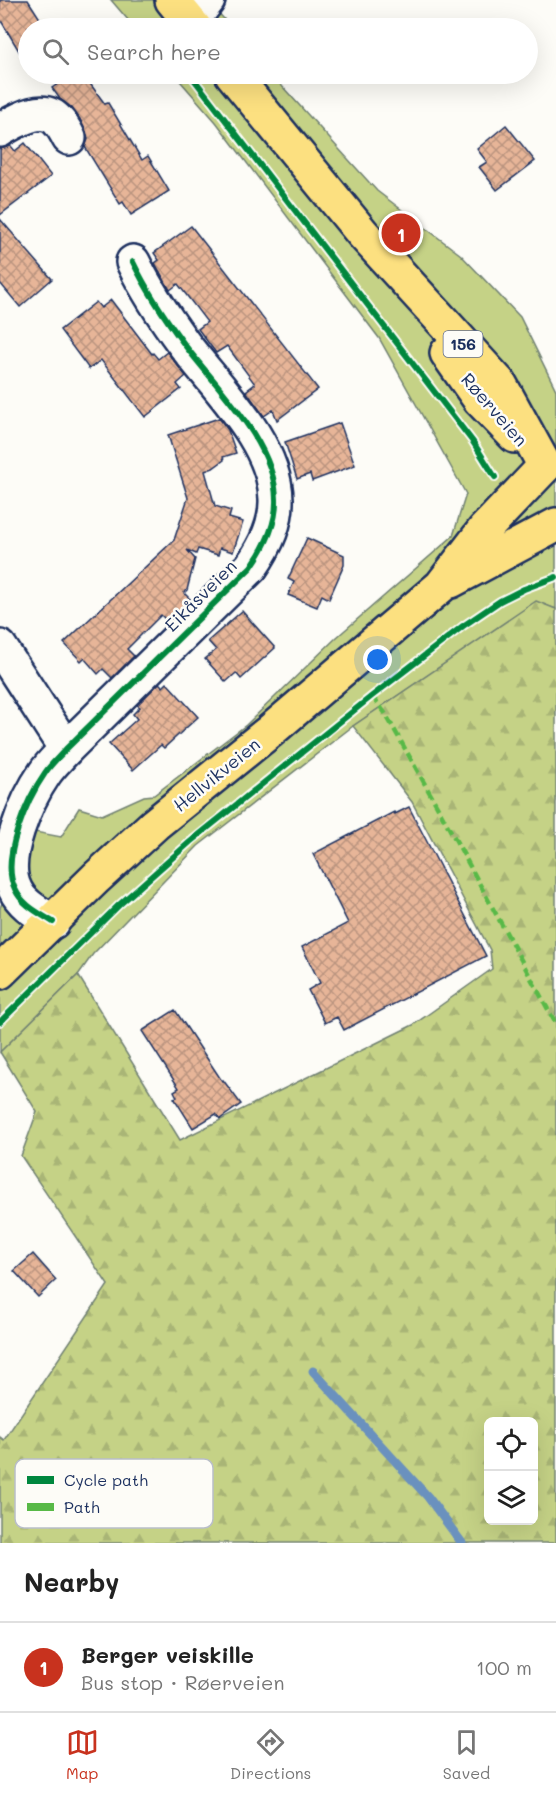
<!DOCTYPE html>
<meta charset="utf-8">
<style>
:root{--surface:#fff;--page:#f6f6f6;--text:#222;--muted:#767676;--line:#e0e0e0;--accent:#c8321e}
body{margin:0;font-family:Mali,sans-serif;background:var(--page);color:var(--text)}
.controls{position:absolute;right:18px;bottom:18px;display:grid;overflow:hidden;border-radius:9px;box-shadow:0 6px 24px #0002}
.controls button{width:54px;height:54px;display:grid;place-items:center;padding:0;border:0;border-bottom:2px solid var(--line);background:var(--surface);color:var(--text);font:30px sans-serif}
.you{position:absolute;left:378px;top:660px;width:21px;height:21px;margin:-15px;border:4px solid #fff;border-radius:50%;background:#1a73e8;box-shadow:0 0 0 9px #1a73e833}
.badge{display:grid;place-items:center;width:39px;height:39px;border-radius:50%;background:var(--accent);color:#fff;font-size:20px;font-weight:700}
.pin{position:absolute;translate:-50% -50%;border:3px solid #fff;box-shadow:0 2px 6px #0006}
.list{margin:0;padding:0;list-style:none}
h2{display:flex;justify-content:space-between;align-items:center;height:78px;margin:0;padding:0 24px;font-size:26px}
h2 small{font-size:20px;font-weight:400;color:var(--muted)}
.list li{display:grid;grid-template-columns:39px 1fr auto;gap:18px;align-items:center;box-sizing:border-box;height:90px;padding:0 24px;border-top:2px solid var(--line)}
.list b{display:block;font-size:22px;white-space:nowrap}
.list p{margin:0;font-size:20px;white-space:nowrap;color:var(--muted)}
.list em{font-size:20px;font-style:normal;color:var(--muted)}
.icon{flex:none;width:33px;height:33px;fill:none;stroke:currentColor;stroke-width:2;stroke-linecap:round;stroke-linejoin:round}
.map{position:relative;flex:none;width:556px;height:1543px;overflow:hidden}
.search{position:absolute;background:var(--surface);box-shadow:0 6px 24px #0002;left:18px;right:18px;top:18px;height:66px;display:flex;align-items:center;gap:15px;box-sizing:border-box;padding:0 21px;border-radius:33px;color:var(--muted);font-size:22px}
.sheet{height:168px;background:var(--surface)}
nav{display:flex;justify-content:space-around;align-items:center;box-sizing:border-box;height:84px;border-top:2px solid var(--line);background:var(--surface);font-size:16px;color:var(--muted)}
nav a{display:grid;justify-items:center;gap:3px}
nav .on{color:var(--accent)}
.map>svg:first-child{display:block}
</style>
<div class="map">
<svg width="556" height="1543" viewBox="0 0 556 1543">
<defs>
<pattern id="forest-firs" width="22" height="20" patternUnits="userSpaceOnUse" patternTransform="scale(1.5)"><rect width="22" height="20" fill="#c5d286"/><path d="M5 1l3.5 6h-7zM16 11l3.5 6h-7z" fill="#a9b576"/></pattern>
<pattern id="building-cross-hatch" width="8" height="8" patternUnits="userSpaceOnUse" patternTransform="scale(1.5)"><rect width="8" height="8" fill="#e7b598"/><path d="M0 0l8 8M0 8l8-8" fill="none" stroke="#ba947f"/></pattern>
</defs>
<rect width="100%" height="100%" fill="#fdfcf7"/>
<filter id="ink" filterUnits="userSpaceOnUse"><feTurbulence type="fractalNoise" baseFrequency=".0167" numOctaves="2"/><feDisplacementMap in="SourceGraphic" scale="12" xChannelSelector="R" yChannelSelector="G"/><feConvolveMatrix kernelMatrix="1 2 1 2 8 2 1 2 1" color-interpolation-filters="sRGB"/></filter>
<g filter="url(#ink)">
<g fill="#c5d286" stroke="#708072" stroke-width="1.5">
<polygon points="111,0 207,0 232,28 135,28"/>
<polygon points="174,74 271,74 377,191 461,255 520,317 556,390 556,609 536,602 353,726 198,846 93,954 78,975 0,1052 0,908 30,831 61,837 79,808 102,815 144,796 154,795 246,725 337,637 453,536 466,494 379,338 216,122"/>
</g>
<path fill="url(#forest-firs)" stroke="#708072" stroke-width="1.5" fill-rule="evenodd" d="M 536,601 L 556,609 L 556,1543 L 0,1543 L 0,1437 L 4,1440 L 108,1285 L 21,1156 L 37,1112 L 0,1052 L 78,975 L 180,1140 L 413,1025 L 492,969 L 490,950 L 412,802 L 353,726 ZM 488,1422 L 534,1422 L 534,1520 L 488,1520 Z"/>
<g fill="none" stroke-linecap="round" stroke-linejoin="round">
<polyline stroke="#6b91be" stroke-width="9" points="313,1371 428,1497 462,1543"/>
</g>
<g fill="url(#building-cross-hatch)" stroke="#1b2f5e" stroke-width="1.5">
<polygon points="0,0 28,0 46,28 28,28 28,66 0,19"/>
<polygon points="73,74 83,74 105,104 108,103 142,160 148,156 169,191 131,215 123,202 120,204 85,147 88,139 80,119 72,108 60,99 52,88"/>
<polygon points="506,125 535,161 497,190 479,167 487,162 477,149"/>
<polygon points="25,143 51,176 0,215 0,149 11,146 15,151"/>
<polygon points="0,219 52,279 20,307 0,283"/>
<polygon points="191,226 318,389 277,420 273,410 264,416 246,391 255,384 227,346 216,353 198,329 207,322 178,284 170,290 155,263 159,260 154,253"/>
<polygon points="111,300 152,354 153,353 158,359 167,352 186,376 177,384 181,389 145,417 101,360 89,369 60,330 96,302 101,308"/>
<polygon points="219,418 228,430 236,453 223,457 224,460 213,468 205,471 215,506 231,511 229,518 243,522 233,552 220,548 218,555 198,549 196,554 187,550 195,559 187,590 184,593 191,600 168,622 161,615 127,649 134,656 112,678 103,669 98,674 84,658 81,661 64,643 174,540 188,498 168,435"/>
<polygon points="340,423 355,465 312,481 310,474 297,479 285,442"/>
<polygon points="307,538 344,555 344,565 329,599 322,595 317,607 288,595 294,582 288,579"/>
<polygon points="242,611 275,648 241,679 236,673 226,682 205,659 216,650 208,641"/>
<polygon points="159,683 163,687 167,683 198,717 164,748 161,745 133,770 109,744 137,719 133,714 140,707 137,705"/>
<polygon points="409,807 486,956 344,1030 337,1017 325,1023 308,990 320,983 302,947 348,923 313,854 394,812 395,814"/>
<polygon points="175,1010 222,1081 223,1080 241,1104 220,1119 216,1114 193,1128 174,1098 177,1097 174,1091 179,1088 142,1031"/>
<polygon points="33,1254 56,1280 38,1297 14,1271"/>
</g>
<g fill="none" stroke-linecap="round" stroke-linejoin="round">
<g stroke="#1b2f5e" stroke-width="38">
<g id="minor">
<polyline points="190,23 208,0"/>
<path d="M 0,130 C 16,121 43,103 58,121 C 63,126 66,132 69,138"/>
<polyline points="0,647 66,749"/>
<path d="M 53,922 C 39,913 22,905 15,889 C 0,859 27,799 45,773 C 51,764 59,757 66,749 L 251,567 C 265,547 277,524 276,499 C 275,442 216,387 184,344 C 165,318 147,291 133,262"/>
</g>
</g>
<g stroke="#1b2f5e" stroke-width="38">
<g id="major">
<polyline points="172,0 195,28"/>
<polyline points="232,74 363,234 500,384 545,466"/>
<polyline points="447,353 480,400 515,436"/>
<polyline points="451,581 556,525"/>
<polyline points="0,972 96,878 155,824 269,732 441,586 484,530 545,466"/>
</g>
</g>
<use href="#minor" stroke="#fdfcf7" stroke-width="33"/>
<use href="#major" stroke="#fce080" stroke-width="33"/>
<polyline stroke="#58b947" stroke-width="4.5" stroke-dasharray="9 4.5" stroke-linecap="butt" points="372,696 385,713 436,804 556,1024"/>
<g stroke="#fdfcf7" stroke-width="10">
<g id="cycleway">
<polyline points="190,74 473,442 495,477"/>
<path d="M 53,922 C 39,913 22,905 15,889 C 0,859 27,799 45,773 C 51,764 59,757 66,749 L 251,567 C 265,547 277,524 276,499 C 275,442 216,387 184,344 C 165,318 147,291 133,262"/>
<polyline points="0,1022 119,905 190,842 372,696 463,626 500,601 524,589 556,577"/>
</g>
</g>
<use href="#cycleway" stroke="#00873e" stroke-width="6"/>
</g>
</g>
<g text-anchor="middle" stroke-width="5" stroke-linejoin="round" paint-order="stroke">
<rect fill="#fdfcf7" stroke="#5f6c8c" stroke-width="1.5" x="443.5" y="331" width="39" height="26" rx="4.5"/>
<g font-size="16" font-weight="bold" fill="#1b2f5e">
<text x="463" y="350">156</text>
</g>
<g font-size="18" fill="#1b2f5e" stroke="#fdfcf7">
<text transform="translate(494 410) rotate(49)" y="6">Røerveien</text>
<text transform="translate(201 596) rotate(-45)" y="6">Eikåsveien</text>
<text transform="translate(217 775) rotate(-39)" y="6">Hellvikveien</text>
</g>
</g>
<rect x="15" y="1459" width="198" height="69" rx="9" fill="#fdfcf7" stroke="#b9bec9" stroke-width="1.5"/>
<rect x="27" y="1476" width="27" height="8" fill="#00873e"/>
<rect x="27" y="1503" width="27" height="8" fill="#58b947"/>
<g font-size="16" fill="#1b2f5e">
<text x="64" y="1486">Cycle path</text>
<text x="64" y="1513">Path</text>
</g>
</svg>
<div class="controls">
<button><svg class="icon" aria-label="locate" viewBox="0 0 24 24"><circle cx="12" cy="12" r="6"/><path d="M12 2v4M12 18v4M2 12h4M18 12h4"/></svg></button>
<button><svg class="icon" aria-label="layers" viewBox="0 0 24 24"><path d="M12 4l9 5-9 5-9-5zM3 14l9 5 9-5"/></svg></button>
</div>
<div class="you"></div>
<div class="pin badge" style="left:401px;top:233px">1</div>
<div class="search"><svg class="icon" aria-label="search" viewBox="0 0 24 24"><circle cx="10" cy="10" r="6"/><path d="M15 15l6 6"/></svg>Search here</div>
</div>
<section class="sheet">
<h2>Nearby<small></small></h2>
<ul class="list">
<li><span class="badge">1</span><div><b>Berger veiskille</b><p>Bus stop · Røerveien</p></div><em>100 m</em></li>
</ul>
</section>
<nav>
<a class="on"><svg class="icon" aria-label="map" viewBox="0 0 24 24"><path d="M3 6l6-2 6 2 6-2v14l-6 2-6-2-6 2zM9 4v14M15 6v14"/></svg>Map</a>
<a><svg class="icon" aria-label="directions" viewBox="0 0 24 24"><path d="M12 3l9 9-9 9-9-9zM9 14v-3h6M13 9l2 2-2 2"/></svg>Directions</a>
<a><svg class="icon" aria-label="saved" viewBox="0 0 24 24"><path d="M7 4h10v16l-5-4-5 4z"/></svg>Saved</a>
</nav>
